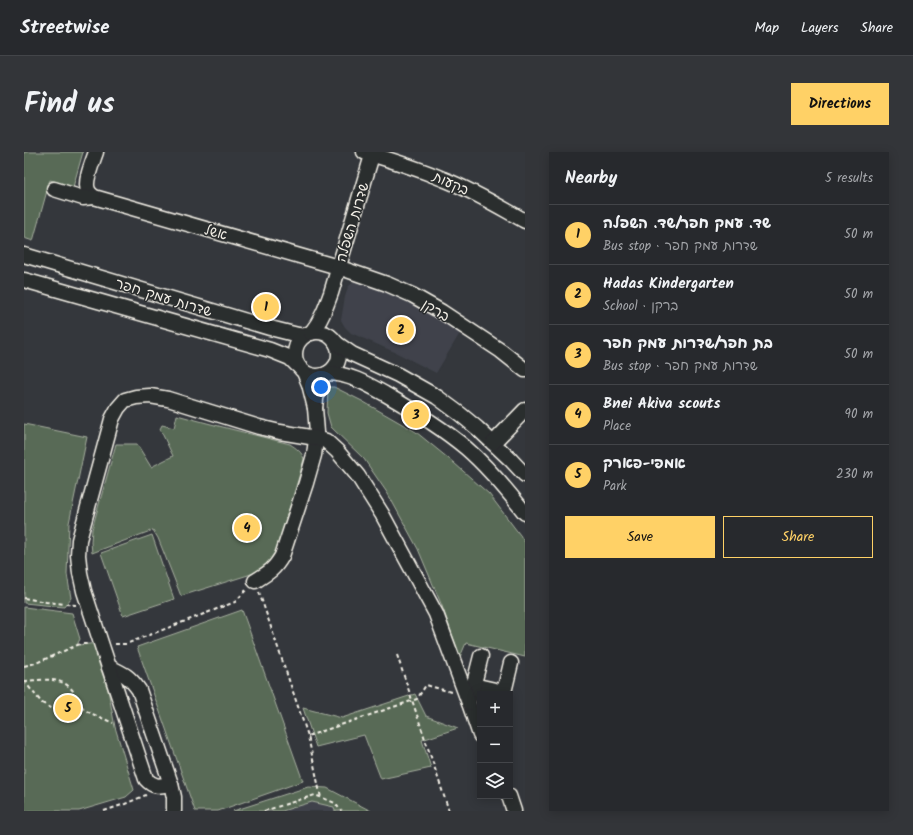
<!DOCTYPE html>
<meta charset="utf-8">
<style>
:root{--surface:#27292d;--page:#333539;--text:#f1f3f6;--muted:#a4a6aa;--line:#434549;--accent:#ffd166}
body{margin:0;font-family:Kalam,"Playpen Sans Hebrew",sans-serif;background:var(--page);color:var(--text)}
.controls{position:absolute;right:12px;bottom:12px;display:grid;overflow:hidden;border-radius:0px;box-shadow:0 2px 10px #0003}
.controls button{width:36px;height:36px;display:grid;place-items:center;padding:0;border:0;border-bottom:1px solid var(--line);background:var(--surface);color:var(--text);font:20px sans-serif}
.you{position:absolute;left:297px;top:235px;width:14px;height:14px;margin:-10px;border:3px solid #fff;border-radius:50%;background:#1a73e8;box-shadow:0 0 0 6px #1a73e833}
.badge{display:grid;place-items:center;width:26px;height:26px;border-radius:50%;background:var(--accent);color:#111;font-size:13px;font-weight:700}
.pin{position:absolute;translate:-50% -50%;border:2px solid #fff;box-shadow:0 1px 4px #0006}
.list{margin:0;padding:0;list-style:none}
h2{display:flex;justify-content:space-between;align-items:center;height:52px;margin:0;padding:0 16px;font-size:17px}
h2 small{font-size:13px;font-weight:400;color:var(--muted)}
.list li{display:grid;grid-template-columns:26px 1fr auto;gap:12px;align-items:center;box-sizing:border-box;height:60px;padding:0 16px;border-top:1px solid var(--line)}
.list b{display:block;font-size:15px;white-space:nowrap}
.list p{margin:0;font-size:13px;white-space:nowrap;color:var(--muted)}
.list em{font-size:13px;font-style:normal;color:var(--muted)}
.actions{display:flex;gap:8px;padding:12px 16px}
.actions a{flex:1;padding:9px 0;border:1px solid var(--accent);border-radius:0px;text-align:center;font-size:14px;color:var(--accent)}
.actions .main{background:var(--accent);color:#111}
.icon{flex:none;width:22px;height:22px;fill:none;stroke:currentColor;stroke-width:2;stroke-linecap:round;stroke-linejoin:round}
.map{position:relative;flex:none;width:501px;height:659px;overflow:hidden;border-radius:0px}
header{display:flex;align-items:center;gap:24px;box-sizing:border-box;height:56px;padding:0 20px;background:var(--surface);border-bottom:1px solid var(--line)}
header strong{font-size:19px}
nav{display:flex;gap:22px;margin-inline-start:auto;font-size:14px}
.intro{display:flex;align-items:center;justify-content:space-between;box-sizing:border-box;height:96px;padding:0 24px}
h1{margin:0;font-size:28px}
.button{padding:10px 18px;border-radius:0px;background:var(--accent);color:#111;font-size:14px;font-weight:700}
main{display:flex;gap:24px;padding:0 24px}
aside{flex:1;background:var(--surface);border-radius:0px;box-shadow:0 2px 10px #0003}
.map>svg:first-child{display:block}
</style>
<header>
<strong>Streetwise</strong>
<nav><a>Map</a><a>Layers</a><a>Share</a></nav>
</header>
<div class="intro"><h1>Find us</h1><a class="button">Directions</a></div>
<main>
<div class="map">
<svg width="501" height="659" viewBox="0 0 501 659">
<rect width="100%" height="100%" fill="#34373c"/>
<filter id="ink" filterUnits="userSpaceOnUse"><feTurbulence type="fractalNoise" baseFrequency=".025" numOctaves="2"/><feDisplacementMap in="SourceGraphic" scale="8" xChannelSelector="R" yChannelSelector="G"/><feConvolveMatrix kernelMatrix="1 2 1 2 8 2 1 2 1" color-interpolation-filters="sRGB"/></filter>
<g filter="url(#ink)">
<g fill="#40434c">
<polygon points="332,128 369,141 404,161 436,181 412,221 373,201 327,181 321,175 317,168 321,145 324,135"/>
<polygon points="288,650 310,655 311,659 258,659"/>
</g>
<g fill="#586b56" stroke="#a6ae9f">
<polygon points="0,0 59,0 49,35 26,28 9,89 0,86"/>
<polygon points="304,235 310,235 338,249 392,280 430,311 465,342 496,383 501,391 501,505 442,491 436,505 418,454 394,397 364,342 340,307 307,275 303,261"/>
<path d="M 153,263 L 183,271 L 266,292 C 272,296 278,300 280,307 L 270,342 L 253,396 L 248,407 L 237,419 L 157,444 L 134,386 L 129,378 L 68,401 L 67,390 L 68,377 L 92,292 L 113,292 L 127,315 L 149,304 L 136,277 L 138,273 L 150,276 Z"/>
<polygon points="0,272 63,285 45,371 43,422 47,446 40,455 0,451"/>
<polygon points="128,383 150,447 99,464 77,401"/>
<polygon points="0,455 48,461 56,487 53,493 77,491 85,515 72,503 84,538 91,575 110,638 102,645 55,659 0,659"/>
<polygon points="218,458 279,629 194,659 171,659 113,495"/>
<polygon points="391,542 402,564 434,576 398,588 407,616 357,627 340,583 292,595 279,556 318,566"/>
<polygon points="284,635 303,636 347,659 311,659 310,655 288,650 258,659 209,659"/>
</g>
<g fill="none" stroke-linecap="round" stroke-linejoin="round">
<g stroke="#f4f1e8" stroke-width="17">
<g id="minor">
<path d="M 72,0 C 69,9 60,29 64,38 C 65,41 68,43 70,45 L 314,115 L 363,132 L 388,143 L 418,160 L 477,199 L 501,218"/>
<path d="M 340,0 C 367,8 393,16 419,27 C 448,38 474,54 501,69"/>
<polyline points="30,37 59,46 70,45"/>
<polyline points="0,103 246,176 274,183 280,184"/>
<polyline points="0,128 246,198 266,206 273,213"/>
<circle cx="293" cy="202" r="22"/>
<path d="M 287,181 C 297,169 302,155 307,141 L 349,0"/>
<polyline points="312,191 328,202 374,223 413,245 436,262 453,276 487,308 501,323"/>
<path d="M 280,220 L 285,232 L 291,256 C 292,244 294,233 300,223"/>
<path d="M 304,221 C 326,222 343,232 361,242 C 389,258 417,275 442,296 C 464,315 483,338 501,361"/>
<polyline points="469,291 501,258"/>
<path d="M 231,429 C 244,421 250,418 258,404 L 282,331 L 290,303 L 293,280 L 291,256"/>
<path d="M 85,515 C 100,522 105,524 115,538 L 147,632 L 150,645 L 150,659"/>
<polyline points="449,533 480,540 487,511"/>
<polyline points="456,583 445,551 457,504"/>
<path d="M 147,632 C 136,634 130,636 122,627 L 77,491 L 60,439 L 56,421 L 54,403 L 55,388 L 88,267 L 94,256 L 101,248 L 112,245 L 126,244 L 144,247 L 235,275 L 256,280 L 292,286 L 302,289 L 313,299 L 334,324 L 358,362 L 412,462 L 445,551"/>
<polyline points="485,644 490,659"/>
</g>
</g>
<g stroke="#f4f1e8" stroke-width="2" stroke-dasharray="4 3" stroke-linecap="butt">
<polyline points="235,440 284,584 297,646"/>
<polyline points="0,446 22,450 52,453"/>
<polyline points="91,492 102,492 211,450 223,437"/>
<polyline points="373,503 425,659"/>
<polyline points="0,514 12,511 56,492 64,492"/>
<path d="M 0,529 C 19,528 40,523 51,542 C 54,547 56,553 61,558 C 65,561 83,568 89,571"/>
<polyline points="0,529 18,551 29,557 53,556 58,555"/>
<polyline points="284,584 393,547 402,533 427,540"/>
<polyline points="80,659 101,652 122,643"/>
<polyline points="240,659 291,643 311,651 317,659"/>
</g>
<use href="#minor" stroke="#2a2d2e" stroke-width="14"/>
</g>
</g>
<g text-anchor="middle" stroke-width="3" stroke-linejoin="round" paint-order="stroke">
<g font-size="14" fill="#f4f1e8" stroke="#2a2d2e">
<text transform="translate(427 31) rotate(24)" y="5">בקעות</text>
<text transform="translate(328 70) rotate(-73)" y="5">שדרות השפלה</text>
<text transform="translate(192 80) rotate(16)" y="5">אשל</text>
<text transform="translate(140 145) rotate(17)" y="5">שדרות עמק חפר</text>
<text transform="translate(412 158) rotate(31)" y="5">ברקן</text>
</g>
</g>
</svg>
<div class="controls">
<button>+</button>
<button>−</button>
<button><svg class="icon" aria-label="layers" viewBox="0 0 24 24"><path d="M12 4l9 5-9 5-9-5zM3 14l9 5 9-5"/></svg></button>
</div>
<div class="you"></div>
<div class="pin badge" style="left:242px;top:155px">1</div>
<div class="pin badge" style="left:377px;top:178px">2</div>
<div class="pin badge" style="left:392px;top:263px">3</div>
<div class="pin badge" style="left:223px;top:376px">4</div>
<div class="pin badge" style="left:44px;top:556px">5</div>
</div>
<aside>
<h2>Nearby<small>5 results</small></h2>
<ul class="list">
<li><span class="badge">1</span><div><b>שד. עמק חפר/שד. השפלה</b><p>Bus stop · שדרות עמק חפר</p></div><em>50 m</em></li>
<li><span class="badge">2</span><div><b>Hadas Kindergarten</b><p>School · ברקן</p></div><em>50 m</em></li>
<li><span class="badge">3</span><div><b>בת חפר/שדרות עמק חפר</b><p>Bus stop · שדרות עמק חפר</p></div><em>50 m</em></li>
<li><span class="badge">4</span><div><b>Bnei Akiva scouts</b><p>Place</p></div><em>90 m</em></li>
<li><span class="badge">5</span><div><b>אמפי-פארק</b><p>Park</p></div><em>230 m</em></li>
</ul>
<div class="actions"><a class="main">Save</a><a>Share</a></div>
</aside>
</main>
